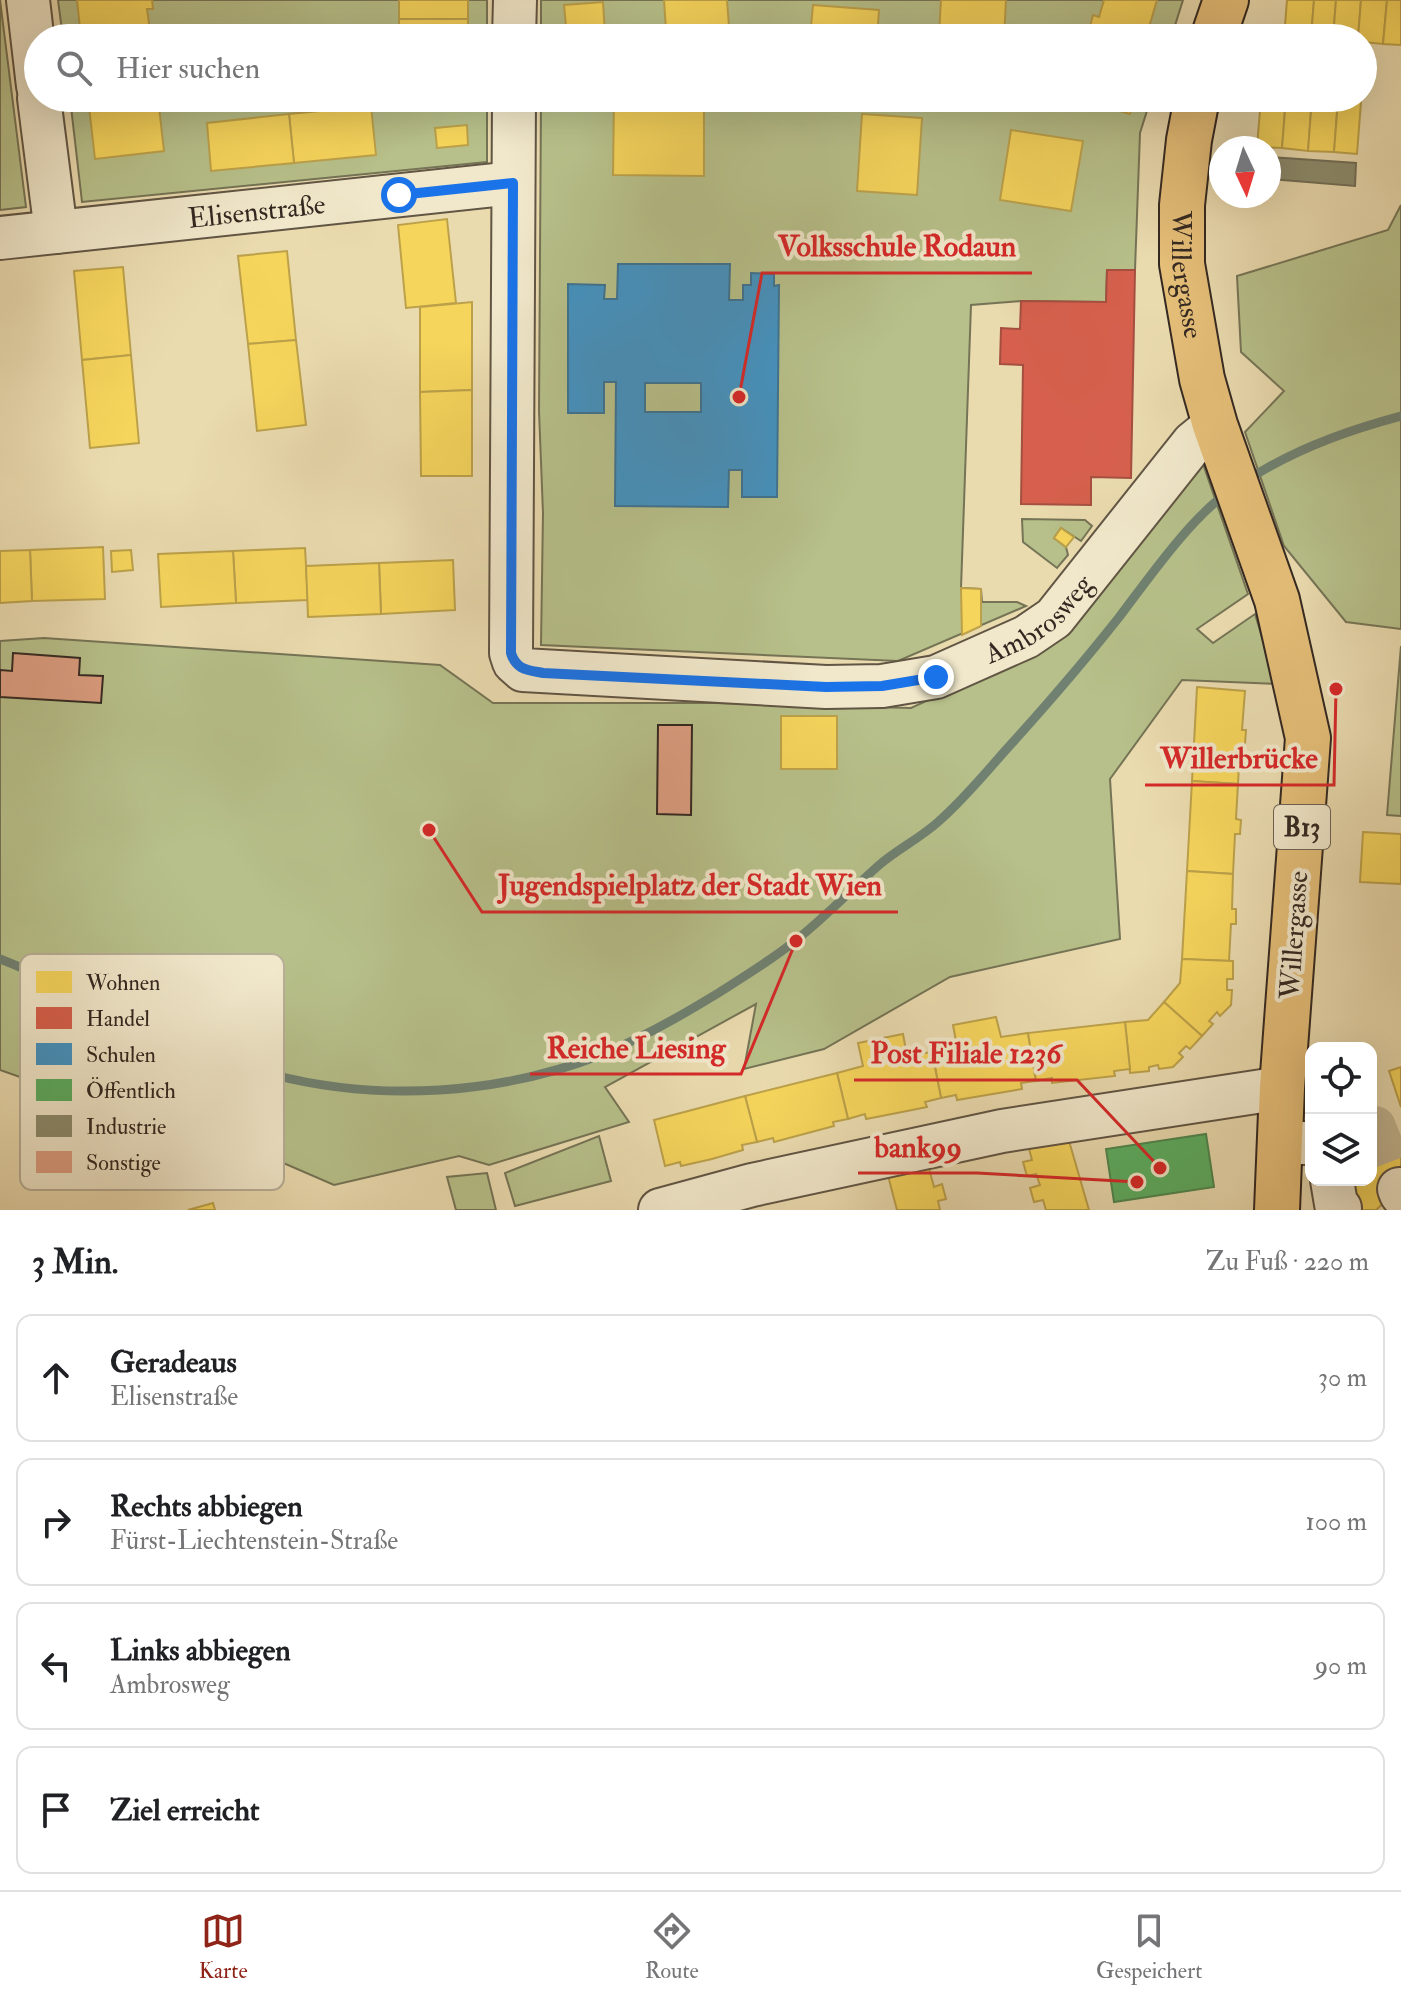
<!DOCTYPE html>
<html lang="de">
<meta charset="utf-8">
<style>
:root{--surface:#fff;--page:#f6f6f6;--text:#202124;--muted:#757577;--line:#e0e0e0;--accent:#8f2418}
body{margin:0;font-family:"IM FELL Double Pica",serif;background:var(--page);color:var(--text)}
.controls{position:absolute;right:24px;bottom:24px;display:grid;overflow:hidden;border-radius:16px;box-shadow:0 8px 32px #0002}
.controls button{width:72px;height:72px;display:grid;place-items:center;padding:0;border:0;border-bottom:2px solid var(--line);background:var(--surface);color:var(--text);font:40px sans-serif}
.compass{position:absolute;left:1209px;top:136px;width:72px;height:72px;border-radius:50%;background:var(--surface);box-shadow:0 8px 32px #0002;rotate:176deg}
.stop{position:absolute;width:24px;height:24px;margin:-18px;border:6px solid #1a73e8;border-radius:50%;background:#fff}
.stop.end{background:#1a73e8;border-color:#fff;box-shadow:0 2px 8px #0008}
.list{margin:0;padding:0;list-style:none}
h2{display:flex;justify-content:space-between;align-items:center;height:104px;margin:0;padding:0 32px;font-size:34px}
h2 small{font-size:26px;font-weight:400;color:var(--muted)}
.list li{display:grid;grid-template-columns:52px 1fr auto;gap:24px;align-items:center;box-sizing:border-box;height:128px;margin:0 16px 16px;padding:0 16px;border:2px solid var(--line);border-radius:16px}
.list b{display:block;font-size:30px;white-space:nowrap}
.list p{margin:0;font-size:26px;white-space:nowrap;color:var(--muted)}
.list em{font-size:26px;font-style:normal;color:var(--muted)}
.icon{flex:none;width:44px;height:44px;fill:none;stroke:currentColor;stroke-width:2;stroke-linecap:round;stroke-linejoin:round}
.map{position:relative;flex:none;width:1401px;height:1210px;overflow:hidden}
.search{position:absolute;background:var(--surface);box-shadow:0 8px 32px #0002;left:24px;right:24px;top:24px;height:88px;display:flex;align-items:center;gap:20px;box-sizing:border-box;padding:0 28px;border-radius:44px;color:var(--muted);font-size:30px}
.sheet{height:680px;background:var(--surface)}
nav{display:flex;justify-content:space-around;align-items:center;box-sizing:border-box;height:112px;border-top:2px solid var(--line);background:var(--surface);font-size:22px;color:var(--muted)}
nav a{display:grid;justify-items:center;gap:4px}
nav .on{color:var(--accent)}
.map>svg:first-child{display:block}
</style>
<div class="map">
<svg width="1401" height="1210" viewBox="0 0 1401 1210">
<rect width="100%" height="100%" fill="#eadbaf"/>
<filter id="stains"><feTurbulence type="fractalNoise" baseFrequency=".0025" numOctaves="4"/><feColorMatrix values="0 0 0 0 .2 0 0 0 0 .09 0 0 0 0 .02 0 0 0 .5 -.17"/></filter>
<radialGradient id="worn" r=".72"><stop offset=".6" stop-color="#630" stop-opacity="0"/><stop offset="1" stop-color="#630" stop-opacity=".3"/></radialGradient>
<g fill="#b7c08a" stroke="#757456" stroke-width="2">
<polygon points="0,0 26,207 0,210"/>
<polygon points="58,0 487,0 487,38 63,38"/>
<polygon points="541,0 1183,0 1171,38 541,38"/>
<polygon points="70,98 487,98 487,162 82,202"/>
<polygon points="541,98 1151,98 1140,133 1135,270 1107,270 1106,302 1021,301 971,305 961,588 981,589 982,602 1017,602 1026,606 898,661 541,645 543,513 539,411"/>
<polygon points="1401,205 1401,629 1346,622 1284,546 1245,432 1284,391 1241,352 1237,276 1388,230"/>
<polygon points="1203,464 1248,594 1197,629 1213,643 1255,614 1276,684 1182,680 1110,779 1120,939 950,977 824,1049 744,1069 756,1004 605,1087 629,1122 489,1165 459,1156 334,1185 258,1152 71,1095 0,1070 0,641 44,638 440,665 493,703 716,703 911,708 1021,658"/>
<polygon points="1022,519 1085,520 1092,526 1081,541 1061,528 1054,538 1066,547 1068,555 1057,568 1023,542"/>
<polygon points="1401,646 1401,816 1387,815"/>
<polygon points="599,1136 611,1181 515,1206 505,1173"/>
<polygon points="487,1173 496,1210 456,1210 447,1177"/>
</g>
<g fill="#f6d55c" stroke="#bca14a" stroke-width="2">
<polygon points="77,0 152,0 153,9 147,9 151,38 81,38"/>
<rect x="399" y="0" width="69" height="19"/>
<polygon points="664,0 727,0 729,26 666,30"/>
<polygon points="941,0 1006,0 1004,38 939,34"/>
<polygon points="1104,0 1157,0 1148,31 1154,32 1153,38 1115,38 1089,30 1093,15 1099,17"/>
<polygon points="1287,0 1314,0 1311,38 1284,38"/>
<polygon points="1314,0 1336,0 1333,38 1311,38"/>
<polygon points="1336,0 1361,0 1358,38 1333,38"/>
<polygon points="1361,0 1387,0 1383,44 1363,42 1363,38 1358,38"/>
<polygon points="1387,0 1401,0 1401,45 1383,44"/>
<polygon points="603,2 605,34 567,37 564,5"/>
<polygon points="813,5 879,10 877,38 810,38"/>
<rect x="399" y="19" width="69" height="19"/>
<polygon points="1089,30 1115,38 1086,38"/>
<polygon points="88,98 158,98 164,151 95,159"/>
<rect x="399" y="98" width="69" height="4"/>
<polygon points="614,98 704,98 704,176 613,175"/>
<polygon points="1074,98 1135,98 1130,114"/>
<polygon points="1261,98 1286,98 1282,148 1257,147"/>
<polygon points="1286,98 1312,98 1308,151 1282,148"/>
<polygon points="1312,98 1338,100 1334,152 1308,151"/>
<polygon points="1338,100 1361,102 1357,154 1334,152"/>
<polygon points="371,106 376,155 294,163 289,114"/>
<polygon points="289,114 294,163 211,171 207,123"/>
<polygon points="862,114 922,118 917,195 857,191"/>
<polygon points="467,125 468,145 437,148 435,128"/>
<polygon points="1011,130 1083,141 1071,211 1000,200"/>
<polygon points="447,219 456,303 406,308 398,225"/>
<polygon points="287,251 296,340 248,344 238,256"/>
<polygon points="123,267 131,355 82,360 74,271"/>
<polygon points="472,302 472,390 420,392 420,307"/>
<polygon points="296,340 306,425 257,431 248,344"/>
<polygon points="131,355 139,443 90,448 82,360"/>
<polygon points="472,390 472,476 421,476 420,392"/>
<polygon points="1061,528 1074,537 1066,547 1054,538"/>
<polygon points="103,547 105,599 32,601 30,550"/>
<polygon points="305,548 308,600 236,603 233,551"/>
<polygon points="30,550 32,601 0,603 0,551"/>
<polygon points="131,550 133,570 112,572 111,551"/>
<polygon points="233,551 236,603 161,607 158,554"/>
<polygon points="453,560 455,610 381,614 379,563"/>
<polygon points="379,563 381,614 308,617 306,566"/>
<polygon points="961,588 981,589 981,626 962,635"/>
<polygon points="1197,687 1245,691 1242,730 1246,730 1245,744 1240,744 1238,784 1192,781"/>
<rect x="781" y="716" width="56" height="53"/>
<polygon points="1192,781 1238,784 1236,819 1241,820 1240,834 1235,834 1233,874 1187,871"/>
<polygon points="1363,832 1401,834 1401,884 1360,882"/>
<polygon points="1187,871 1233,874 1232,909 1236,909 1236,924 1231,924 1229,961 1182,959"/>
<polygon points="1182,959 1233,961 1233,979 1227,979 1227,990 1232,990 1231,1005 1220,1016 1217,1012 1209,1021 1213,1024 1202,1036 1164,1002 1180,983"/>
<polygon points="1164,1002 1202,1036 1190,1049 1186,1046 1179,1053 1183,1057 1173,1067 1159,1069 1158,1065 1149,1067 1149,1071 1130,1073 1125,1022 1148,1020"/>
<polygon points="996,1017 1001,1037 1028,1033 1036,1081 1021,1083 1022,1089 957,1100 956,1095 941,1098 932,1052 957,1047 953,1025"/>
<polygon points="1125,1022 1130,1069 1114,1071 1115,1076 1052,1083 1052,1078 1036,1081 1028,1033"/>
<polygon points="903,1034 907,1056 932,1052 941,1098 925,1102 927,1107 897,1113 866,1119 865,1114 848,1119 837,1073 863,1066 858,1043"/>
<polygon points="1401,1067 1401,1107 1389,1071"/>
<polygon points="837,1073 848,1119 833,1122 834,1126 774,1142 773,1138 757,1142 745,1096"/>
<polygon points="745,1096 757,1142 742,1145 743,1150 712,1159 681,1166 680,1162 665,1166 654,1120"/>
<polygon points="1371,1114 1389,1115 1401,1158 1401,1187 1376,1210 1340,1210 1342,1180 1371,1180"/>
<polygon points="1067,1134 1089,1210 1046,1210 1043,1200 1034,1202 1030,1188 1040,1185 1036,1174 1027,1176 1023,1162 1032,1160 1028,1145"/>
<polygon points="926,1157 934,1187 942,1184 946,1199 938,1201 940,1210 897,1210 886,1168"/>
<polygon points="213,1203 215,1210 188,1210"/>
</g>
<polygon fill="#d6604d" stroke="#a54f40" stroke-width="2" points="1107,270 1135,270 1131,478 1091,477 1091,505 1021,504 1023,365 1000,364 1001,328 1020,329 1021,301 1106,302"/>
<path fill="#4393c3" stroke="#3e7392" stroke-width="2" fill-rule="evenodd" d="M 618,264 L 730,264 L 729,300 L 743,300 L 743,285 L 751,285 L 751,273 L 774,274 L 774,286 L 779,285 L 777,497 L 742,497 L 742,470 L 729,470 L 728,507 L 615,506 L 616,382 L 604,382 L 604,413 L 568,413 L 568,284 L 605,285 L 604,299 L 617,299 ZM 645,383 L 701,383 L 701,412 L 645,412 Z"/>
<polygon fill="#5aae61" stroke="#4e864e" stroke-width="2" points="1206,1134 1214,1187 1114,1202 1106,1149"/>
<polygon fill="#8c8c6e" stroke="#716e57" stroke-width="2" points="1270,157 1356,163 1355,186 1269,179"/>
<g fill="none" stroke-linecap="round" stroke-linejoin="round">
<g stroke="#708171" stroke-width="9">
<path d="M 1246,481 C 1292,450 1348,430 1401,416"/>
<path d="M 0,959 C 92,995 178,1050 274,1075 C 380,1102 500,1095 603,1054 C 642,1038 679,1017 715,995 C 742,978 770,961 795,941 C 824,918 850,891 878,866 C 896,850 919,839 938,822 C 962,801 983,776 1004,752 C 1044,708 1083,663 1120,616 C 1148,579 1190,519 1227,493"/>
</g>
</g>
<g fill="#dd9e81" stroke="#332821" stroke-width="2">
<polygon points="13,653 80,658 79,675 103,676 101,703 0,697 0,670 12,671"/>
<polygon points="658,725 692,725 691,815 657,814"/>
</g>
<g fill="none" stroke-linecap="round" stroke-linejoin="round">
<polyline stroke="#c5b793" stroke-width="42" stroke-dasharray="42 21" stroke-linecap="butt" points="1371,1127 1375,1127 1399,1189"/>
<g stroke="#615544" stroke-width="46">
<g id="minor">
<polyline points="28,0 38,86"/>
<polyline points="514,38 515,0"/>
<polyline points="39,98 56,232"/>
<path id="s1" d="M 514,98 L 511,653 L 514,662 L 523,670 L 826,687 L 882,686 L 936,677 L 1026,637 L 1054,618 L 1193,443 L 1215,425"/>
<path id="s2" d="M 0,238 L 513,183"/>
<polyline points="1279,1143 1311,1143"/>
<polyline points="1332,1180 1336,1204 1340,1208"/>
<polyline points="1399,1189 1401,1194"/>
<polyline points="660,1210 752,1185 1002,1131 1282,1088"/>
</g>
</g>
<g stroke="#332821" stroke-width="48">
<g id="major">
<polyline points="1213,38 1226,0"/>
<path id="s3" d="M 1197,98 L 1189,140 L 1182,205 L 1182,264 L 1202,379 L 1215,425 L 1277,600 L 1308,738 L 1282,1088 L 1277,1210"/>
</g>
</g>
<use href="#minor" stroke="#f1e8cb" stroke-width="42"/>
<use href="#major" stroke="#e5be78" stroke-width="44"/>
</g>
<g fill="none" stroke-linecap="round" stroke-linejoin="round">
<path stroke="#1a73e8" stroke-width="10" d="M 399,195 L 513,183 L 511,653 C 516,670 528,670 543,673 L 826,687 L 882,686 L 936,677"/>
</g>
<g text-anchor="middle" stroke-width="8" stroke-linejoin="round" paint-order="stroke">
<rect fill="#f1e8cb" stroke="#6c6254" stroke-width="2" x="1274" y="805" width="56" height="44" rx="6"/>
<g font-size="26" font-weight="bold" fill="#332821">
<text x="1302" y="836">B13</text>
</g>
<g font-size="28" fill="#332821" stroke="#f1e8cb">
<text dy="10" stroke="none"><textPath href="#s2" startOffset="258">Elisenstraße</textPath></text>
<text dy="10" stroke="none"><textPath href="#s3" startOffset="178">Willergasse</textPath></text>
<text dy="10" stroke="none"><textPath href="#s1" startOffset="1110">Ambrosweg</textPath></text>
<text transform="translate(1293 935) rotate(-86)" y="10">Willergasse</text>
</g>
</g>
<rect x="20" y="954" width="264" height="236" rx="12" fill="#f1e8cb" stroke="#b8ae98" stroke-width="2"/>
<rect x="36" y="971" width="36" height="22" fill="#f6d55c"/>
<rect x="36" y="1007" width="36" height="22" fill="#d6604d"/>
<rect x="36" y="1043" width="36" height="22" fill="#4393c3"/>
<rect x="36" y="1079" width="36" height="22" fill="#5aae61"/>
<rect x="36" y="1115" width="36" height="22" fill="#8c8c6e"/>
<rect x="36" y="1151" width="36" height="22" fill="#dd9e81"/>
<g font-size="22" fill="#332821">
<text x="86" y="990">Wohnen</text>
<text x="86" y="1026">Handel</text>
<text x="86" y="1062">Schulen</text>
<text x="86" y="1098">Öffentlich</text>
<text x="86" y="1134">Industrie</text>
<text x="86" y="1170">Sonstige</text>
</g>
<path fill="none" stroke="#d62828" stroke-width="3" d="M739 397L762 273H1032M1336 689L1334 785H1145M429 830L482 912H898M796 941L741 1074H530M1160 1168L1077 1080H854M1137 1182L977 1173H858"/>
<g fill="#d62828" stroke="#f1e8cb" stroke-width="3">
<circle cx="739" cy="397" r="8"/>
<circle cx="1336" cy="689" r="8"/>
<circle cx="429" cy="830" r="8"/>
<circle cx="796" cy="941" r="8"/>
<circle cx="1160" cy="1168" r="8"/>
<circle cx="1137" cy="1182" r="8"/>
</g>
<g font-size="30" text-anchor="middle" font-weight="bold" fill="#d62828" stroke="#f1e8cb" stroke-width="8" stroke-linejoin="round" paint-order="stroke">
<text x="897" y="256">Volksschule Rodaun</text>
<text x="1239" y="768">Willerbrücke</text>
<text x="690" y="895">Jugendspielplatz der Stadt Wien</text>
<text x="636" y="1058">Reiche Liesing</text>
<text x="966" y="1063">Post Filiale 1236</text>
<text x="918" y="1157">bank99</text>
</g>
<rect width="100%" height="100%" filter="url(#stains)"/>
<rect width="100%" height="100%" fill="url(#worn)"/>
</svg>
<div class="controls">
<button><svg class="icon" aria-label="locate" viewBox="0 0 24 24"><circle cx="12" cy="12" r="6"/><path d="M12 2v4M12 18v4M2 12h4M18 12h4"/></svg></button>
<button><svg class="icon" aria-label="layers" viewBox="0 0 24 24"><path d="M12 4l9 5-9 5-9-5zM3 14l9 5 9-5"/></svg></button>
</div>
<svg class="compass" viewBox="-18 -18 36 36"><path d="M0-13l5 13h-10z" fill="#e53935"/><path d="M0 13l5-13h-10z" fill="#757577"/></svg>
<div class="stop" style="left:399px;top:195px"></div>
<div class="stop end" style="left:936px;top:677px"></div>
<div class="search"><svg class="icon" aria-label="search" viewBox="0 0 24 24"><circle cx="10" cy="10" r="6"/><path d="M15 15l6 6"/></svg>Hier suchen</div>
</div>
<section class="sheet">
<h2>3 Min.<small>Zu Fuß · 220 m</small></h2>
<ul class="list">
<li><svg class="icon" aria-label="ahead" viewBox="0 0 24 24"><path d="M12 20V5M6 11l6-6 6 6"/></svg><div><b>Geradeaus</b><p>Elisenstraße</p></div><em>30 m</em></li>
<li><svg class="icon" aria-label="right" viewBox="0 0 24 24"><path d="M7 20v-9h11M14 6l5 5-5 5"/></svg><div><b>Rechts abbiegen</b><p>Fürst-Liechtenstein-Straße</p></div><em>100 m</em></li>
<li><svg class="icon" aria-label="left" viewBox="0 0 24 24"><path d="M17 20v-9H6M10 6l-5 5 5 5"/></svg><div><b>Links abbiegen</b><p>Ambrosweg</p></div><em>90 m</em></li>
<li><svg class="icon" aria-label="arrive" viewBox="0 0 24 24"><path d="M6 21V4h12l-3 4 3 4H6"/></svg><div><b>Ziel erreicht</b></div></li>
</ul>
</section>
<nav>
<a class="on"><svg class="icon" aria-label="map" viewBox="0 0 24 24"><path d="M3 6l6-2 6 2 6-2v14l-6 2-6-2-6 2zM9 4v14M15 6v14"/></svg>Karte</a>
<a><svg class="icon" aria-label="directions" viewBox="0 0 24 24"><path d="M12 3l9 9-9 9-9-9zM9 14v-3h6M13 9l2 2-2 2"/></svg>Route</a>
<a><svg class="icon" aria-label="saved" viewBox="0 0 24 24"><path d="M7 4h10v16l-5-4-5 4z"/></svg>Gespeichert</a>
</nav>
